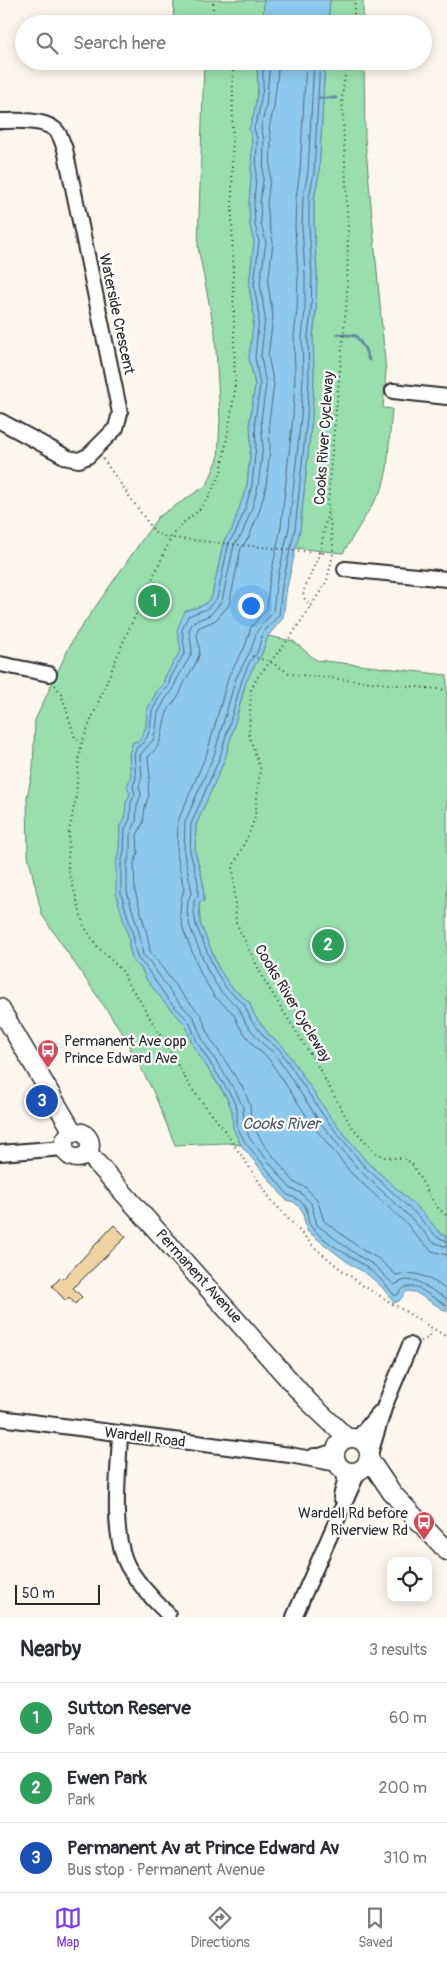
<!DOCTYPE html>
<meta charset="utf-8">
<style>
:root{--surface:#fff;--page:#f2f2f3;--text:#2b2b33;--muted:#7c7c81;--line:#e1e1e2;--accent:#7c3aed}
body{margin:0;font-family:Pangolin,sans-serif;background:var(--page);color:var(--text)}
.controls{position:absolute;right:15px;bottom:15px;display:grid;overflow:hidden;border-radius:10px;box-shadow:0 2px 12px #0003}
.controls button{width:45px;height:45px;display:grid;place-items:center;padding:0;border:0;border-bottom:1px solid var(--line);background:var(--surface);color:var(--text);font:25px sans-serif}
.scale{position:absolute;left:15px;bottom:12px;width:85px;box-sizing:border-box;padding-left:5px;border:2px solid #2b2b2b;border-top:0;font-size:14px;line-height:18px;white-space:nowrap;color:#2b2b2b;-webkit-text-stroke:4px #fff;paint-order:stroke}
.you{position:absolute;left:250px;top:605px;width:18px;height:18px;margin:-12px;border:4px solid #fff;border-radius:50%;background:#1a73e8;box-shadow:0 0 0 8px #1a73e833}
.badge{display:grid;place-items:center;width:32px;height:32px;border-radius:50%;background:var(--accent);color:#fff;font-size:16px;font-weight:700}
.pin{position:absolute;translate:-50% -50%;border:2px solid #fff;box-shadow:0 1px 5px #0006}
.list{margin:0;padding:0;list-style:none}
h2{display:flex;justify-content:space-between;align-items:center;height:65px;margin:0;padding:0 20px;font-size:21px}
h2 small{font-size:16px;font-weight:400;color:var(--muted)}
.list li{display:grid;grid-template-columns:32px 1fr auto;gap:15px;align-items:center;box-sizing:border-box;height:70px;padding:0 20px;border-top:1px solid var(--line)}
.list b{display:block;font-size:19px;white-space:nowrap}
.list p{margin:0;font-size:16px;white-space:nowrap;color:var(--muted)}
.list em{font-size:16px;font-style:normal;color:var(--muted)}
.icon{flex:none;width:28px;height:28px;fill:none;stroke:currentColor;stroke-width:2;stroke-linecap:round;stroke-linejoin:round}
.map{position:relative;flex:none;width:447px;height:1617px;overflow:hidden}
.search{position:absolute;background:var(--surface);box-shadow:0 2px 12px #0003;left:15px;right:15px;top:15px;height:55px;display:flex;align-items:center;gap:12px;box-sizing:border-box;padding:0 18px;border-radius:28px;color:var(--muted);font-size:19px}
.sheet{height:275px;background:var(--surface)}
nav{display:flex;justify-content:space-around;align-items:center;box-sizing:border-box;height:70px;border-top:1px solid var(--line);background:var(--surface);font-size:14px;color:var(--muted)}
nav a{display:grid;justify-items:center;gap:2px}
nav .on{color:var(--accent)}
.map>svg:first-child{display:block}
</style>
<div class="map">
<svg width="447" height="1617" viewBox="0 0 447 1617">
<rect width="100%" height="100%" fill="#fcf6ed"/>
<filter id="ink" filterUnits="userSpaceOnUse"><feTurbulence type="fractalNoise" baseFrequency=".02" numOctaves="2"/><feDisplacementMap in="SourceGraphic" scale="10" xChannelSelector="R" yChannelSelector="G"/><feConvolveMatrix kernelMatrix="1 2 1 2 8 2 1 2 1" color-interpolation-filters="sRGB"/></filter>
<g filter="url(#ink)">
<g fill="#98dfad" stroke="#62856c">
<polygon points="174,0 264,0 263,24 173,24"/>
<polygon points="330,0 363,0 363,24 328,24"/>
<polygon points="204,61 261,61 257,68 258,88 254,114 249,129 252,138 251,179 249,203 250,226 254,242 249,285 254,317 249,358 255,385 250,420 251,445 247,485 232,530 224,540 212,596 204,605 191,610 180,641 181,650 165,677 163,685 157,691 147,710 146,727 139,741 133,742 129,754 131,777 130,794 126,802 125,818 120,826 119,850 116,864 129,939 129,946 133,962 141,968 146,979 166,1004 185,1024 193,1046 226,1097 232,1110 233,1128 241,1145 227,1143 175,1145 153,1091 121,1031 42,915 28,855 27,797 33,769 35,720 73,639 158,517 207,485 218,459 220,418 215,333 198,247"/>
<polygon points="325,61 364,61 365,138 386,372 383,408 392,409 387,469 382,489 343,553 295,548 300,530 312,417 314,376 313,336 316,312 317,274 314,226 314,198 319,174"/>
<polygon points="268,636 293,641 316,660 447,675 447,1237 441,1234 421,1211 366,1161 329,1115 282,1045 270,1036 255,1016 249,1002 230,986 218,967 200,923 199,902 204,900 203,882 195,851 196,825 225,759 246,682 254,666 261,656"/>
</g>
<g fill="#8cc9ec" stroke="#658a9f">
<polygon points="264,0 330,0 328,24 263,24"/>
<polygon points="261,61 325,61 319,174 314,198 314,226 317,274 316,312 313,336 314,376 312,417 300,530 287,587 283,618 268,636 261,656 254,666 246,682 225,759 196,825 195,851 203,882 204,901 199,902 200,923 218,967 230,986 249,1002 255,1016 270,1036 282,1045 329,1115 366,1161 421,1211 441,1234 447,1237 447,1312 415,1292 407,1291 399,1301 394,1303 382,1287 367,1274 350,1264 307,1231 302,1210 294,1202 286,1200 241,1145 233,1128 232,1110 226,1096 193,1046 185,1024 166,1004 146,979 141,968 133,962 129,946 129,939 116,894 116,864 119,850 120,826 125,818 126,802 130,794 127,786 131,777 129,754 133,742 139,741 146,727 147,710 157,691 163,685 165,677 181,650 177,630 185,611 204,605 212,596 224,540 232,530 247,485 251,445 250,420 255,385 249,358 254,317 249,285 254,242 250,226 249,203 251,179 252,138 249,129 254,114 258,88 257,68"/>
</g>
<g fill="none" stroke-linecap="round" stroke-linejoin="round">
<g stroke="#526a78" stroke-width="1">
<path d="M 265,61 L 263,70 L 263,88 L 258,115 L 254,128 L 257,139 L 256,179 L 254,203 L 255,225 L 259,242 L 254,284 L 259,317 L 255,357 L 260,385 L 255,420 L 256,445 L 252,485 L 246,506 L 236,532 L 229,542 L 217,598 L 207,609 L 188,616 L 182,630 L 185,652 L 170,679 L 168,687 L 161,694 L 152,711 L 150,728 L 147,737 L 142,744 L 137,747 L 134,755 L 136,778 L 133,786 L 135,794 L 131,803 L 130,819 L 125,829 L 124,851 L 121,864 L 121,894 L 134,938 L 134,946 L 138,959 L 145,966 L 169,1001 L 189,1021 L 198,1044 L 230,1094 L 237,1108 L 237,1127 L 245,1142 L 288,1195 C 317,1205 301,1217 313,1229 C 329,1246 352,1256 370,1270 C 379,1277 387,1286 394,1295 L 397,1295 L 405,1287 L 417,1287 L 447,1306"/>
<polyline points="272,61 269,72 266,106 261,128 264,139 263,180 260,203 261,224 266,242 260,284 265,317 261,357 266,385 261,420 263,446 258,486 252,508 242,534 234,545 222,601 210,615 193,622 189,631 192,649 191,655 176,681 173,690 166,698 158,713 156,729 153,740 140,755 142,776 139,786 141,795 137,805 136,821 130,835 130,852 127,864 127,892 140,936 143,955 150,962 174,997 194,1018 203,1041 236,1092 243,1107 244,1125 250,1139 291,1189 301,1193 311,1203 317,1225 357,1255 374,1265 394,1285 405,1280 417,1281 447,1299"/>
<path d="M 279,61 L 274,107 L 269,128 L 271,139 L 270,180 L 267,203 L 269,223 L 273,242 L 268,284 L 273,317 L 268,356 L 274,385 L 269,420 L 270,447 L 266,487 L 259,512 L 249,537 L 241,548 L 229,605 L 216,620 L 198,628 C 195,636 201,646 199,655 C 196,666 187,675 183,686 C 181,689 181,693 178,696 C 174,703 168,708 166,716 C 160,734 165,742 148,757 L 150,776 L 148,787 L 149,795 L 145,807 L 143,823 L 137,835 L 138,853 L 134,864 L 135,891 L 147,934 L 150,951 L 180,992 L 201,1015 L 210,1038 L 243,1088 L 250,1105 L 251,1123 L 265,1146 L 295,1183 L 305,1187 L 317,1199 L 324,1221 L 361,1249 L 379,1259 L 396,1275 C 419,1270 428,1278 447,1290"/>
<polyline points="306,61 300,171 296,198 295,227 298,274 297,310 294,335 295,376 293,416 281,527 269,584 267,609 251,627 245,647 229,675 207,753 178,821 177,854 184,890 181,899 180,913 183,929 201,974 214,996 233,1013 240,1028 256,1048 268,1058 314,1127 352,1174 407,1224 417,1237 432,1251 447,1255"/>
<polyline points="314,61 308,172 303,198 302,227 305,274 305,311 302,336 303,376 301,417 289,528 276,585 273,612 257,631 251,650 236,678 214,755 185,822 184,853 192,892 188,900 187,912 190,927 208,971 221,992 239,1008 246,1024 262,1043 274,1053 320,1122 358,1169 412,1219 433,1242 447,1247"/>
<polyline points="320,61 314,173 309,198 309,226 312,274 311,311 308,336 309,376 307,417 295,529 282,586 279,615 263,633 257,653 249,663 242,680 220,757 191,824 190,852 198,882 198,895 194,901 194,912 196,925 214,968 226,988 244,1004 251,1020 266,1039 279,1049 325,1118 363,1165 417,1215 437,1237 447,1241"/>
</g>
<g stroke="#658a9f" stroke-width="3">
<polyline points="319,98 336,98"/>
<polyline points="338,334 356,336 365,349 369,360"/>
</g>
</g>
<polygon fill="#f0d3a3" stroke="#2b2b2b" points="114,1225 126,1237 73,1288 82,1297 75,1304 69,1297 66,1301 52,1286 61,1277 63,1279"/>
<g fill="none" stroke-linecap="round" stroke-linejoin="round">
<g stroke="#2b2b2b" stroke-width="18">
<g id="minor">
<path d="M 0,121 C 15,121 40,119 53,128 C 60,132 62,142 65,149 L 120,413 L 116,428 L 88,456 L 79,460 L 68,458 L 0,421"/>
<polyline points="393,391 447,397"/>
<polyline points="345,569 447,579"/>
<polyline points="0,664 49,674"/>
<polyline points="0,1153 64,1148"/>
<polyline points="0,1418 290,1455 338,1464"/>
<path d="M 120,1433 C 119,1471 111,1525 125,1560 C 131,1576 155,1602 168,1614"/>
<polyline points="358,1438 379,1413"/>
<polyline points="370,1454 385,1405 410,1345"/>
<polyline points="314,1456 320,1456 335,1451"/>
<polyline points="341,1497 345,1481 344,1470"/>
<polyline points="294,1617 359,1470"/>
</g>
</g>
<g stroke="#2b2b2b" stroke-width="21">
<g id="major">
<polyline points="0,1008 73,1132"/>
<circle cx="77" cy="1145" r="13"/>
<polyline points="88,1153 308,1401 347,1438"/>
<circle cx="352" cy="1455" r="17"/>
<polyline points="369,1459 392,1493 447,1551"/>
</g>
</g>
<g stroke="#2b2b2b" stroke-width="2" stroke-dasharray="1 4" stroke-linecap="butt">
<polyline points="213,24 213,0"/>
<polyline points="353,24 355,0"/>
<polyline points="233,61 232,216 235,390 221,473 209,497 198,511 178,527 171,538 124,640 82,742 79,756 76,797 69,832 68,868 84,926 97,946 124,973 128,984 139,999 191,1088 222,1127 272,1201 314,1247 338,1267 362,1285 447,1337"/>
<polyline points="347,61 342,97 348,231 347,298 330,472 328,505 333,546 333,554 327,581 292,635 257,678 251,690 249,735 260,768 255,817 249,834 233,866 236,923 264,980 317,1065 351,1126 376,1153 385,1157 406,1159 412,1164 431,1198 438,1208 447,1216"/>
<polyline points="103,459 156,534 171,538 333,554"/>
<polyline points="311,607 304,598 303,592 320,553 328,509"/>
<polyline points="252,656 270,662 291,674 447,690"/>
<polyline points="55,685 61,693 75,738 82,742"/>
<polyline points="421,1341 428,1338 433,1329"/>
</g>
<use href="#minor" stroke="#fff" stroke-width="14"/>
<use href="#major" stroke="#fff" stroke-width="18"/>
</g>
</g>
<defs>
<g id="bus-pin" transform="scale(1.125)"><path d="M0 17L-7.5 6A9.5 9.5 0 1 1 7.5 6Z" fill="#d1495b" stroke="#fff"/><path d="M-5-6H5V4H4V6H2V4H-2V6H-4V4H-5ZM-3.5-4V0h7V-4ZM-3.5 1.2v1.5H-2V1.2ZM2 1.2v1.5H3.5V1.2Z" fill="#fff"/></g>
</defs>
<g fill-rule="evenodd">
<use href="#bus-pin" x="48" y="1050"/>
<use href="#bus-pin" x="424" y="1522"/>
</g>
<g text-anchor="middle" stroke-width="4.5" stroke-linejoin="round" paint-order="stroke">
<g font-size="15" fill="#2b2b2b" stroke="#fff">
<text transform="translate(117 314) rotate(78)" y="5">Waterside Crescent</text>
<text transform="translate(324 438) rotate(-86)" y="5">Cooks River Cycleway</text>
<text transform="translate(293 1003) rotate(59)" y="5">Cooks River Cycleway</text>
<text transform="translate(199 1276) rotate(48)" y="5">Permanent Avenue</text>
<text transform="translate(145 1437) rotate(7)" y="5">Wardell Road</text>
</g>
<g font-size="15" fill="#2b2b2b" stroke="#fff" text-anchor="start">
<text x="64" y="1046">Permanent Ave opp<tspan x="64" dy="17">Prince Edward Ave</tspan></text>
<text x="408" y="1518" text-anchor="end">Wardell Rd before<tspan x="408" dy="17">Riverview Rd</tspan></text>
</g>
<g font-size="16" font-style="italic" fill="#485a65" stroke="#fff">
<text x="281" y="1129">Cooks River</text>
</g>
</g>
</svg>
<div class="controls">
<button><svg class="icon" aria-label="locate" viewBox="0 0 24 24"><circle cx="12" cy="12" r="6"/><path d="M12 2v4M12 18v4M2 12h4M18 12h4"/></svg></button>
</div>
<div class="scale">50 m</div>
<div class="you"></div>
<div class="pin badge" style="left:154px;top:601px;background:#2e9e5b">1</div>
<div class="pin badge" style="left:328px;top:945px;background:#2e9e5b">2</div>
<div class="pin badge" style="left:42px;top:1101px;background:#1a4fb4">3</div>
<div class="search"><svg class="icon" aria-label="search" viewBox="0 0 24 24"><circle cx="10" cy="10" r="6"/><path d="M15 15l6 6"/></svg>Search here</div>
</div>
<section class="sheet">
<h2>Nearby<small>3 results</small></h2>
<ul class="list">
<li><span class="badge" style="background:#2e9e5b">1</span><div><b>Sutton Reserve</b><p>Park</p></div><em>60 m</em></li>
<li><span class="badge" style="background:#2e9e5b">2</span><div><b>Ewen Park</b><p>Park</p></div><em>200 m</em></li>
<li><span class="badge" style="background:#1a4fb4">3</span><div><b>Permanent Av at Prince Edward Av</b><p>Bus stop · Permanent Avenue</p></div><em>310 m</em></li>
</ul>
</section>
<nav>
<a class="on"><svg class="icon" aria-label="map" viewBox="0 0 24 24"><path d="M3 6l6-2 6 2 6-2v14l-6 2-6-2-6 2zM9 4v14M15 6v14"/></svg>Map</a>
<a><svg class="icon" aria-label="directions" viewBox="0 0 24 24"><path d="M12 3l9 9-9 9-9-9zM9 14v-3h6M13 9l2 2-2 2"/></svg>Directions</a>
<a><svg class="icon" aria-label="saved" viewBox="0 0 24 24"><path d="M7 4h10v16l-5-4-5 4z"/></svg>Saved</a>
</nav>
